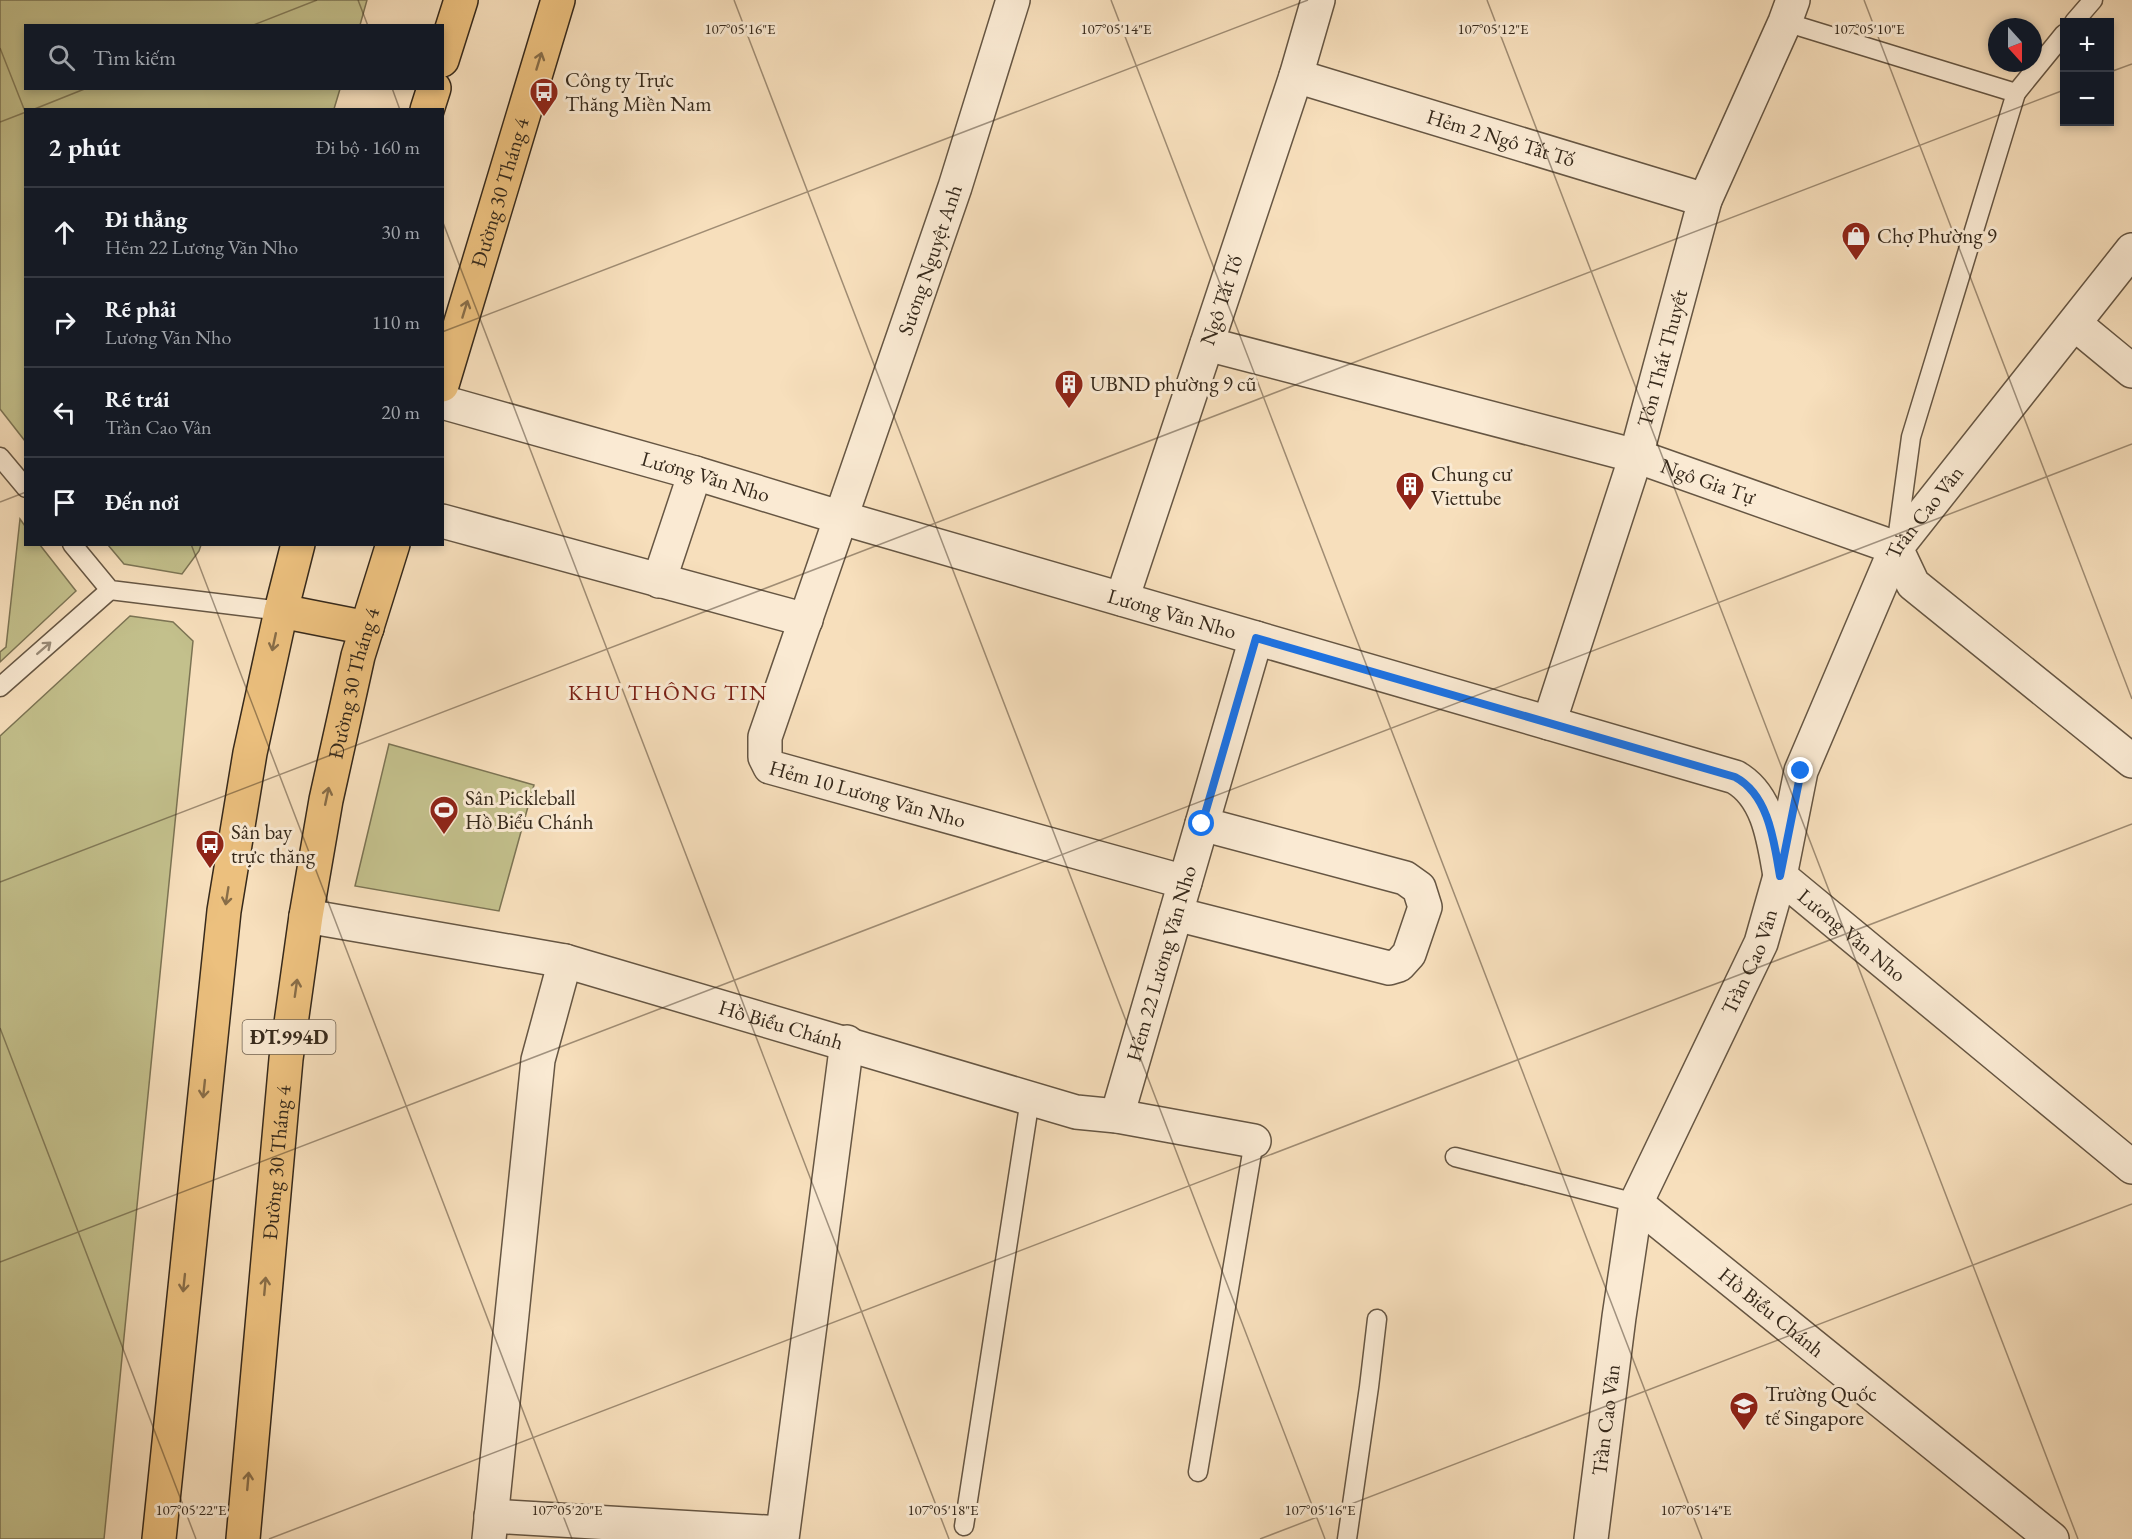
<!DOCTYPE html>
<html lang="vi">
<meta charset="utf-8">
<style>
:root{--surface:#171b24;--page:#242831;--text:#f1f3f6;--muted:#9ea1a6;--line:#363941}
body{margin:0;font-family:"EB Garamond",serif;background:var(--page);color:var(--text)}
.controls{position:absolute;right:18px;top:18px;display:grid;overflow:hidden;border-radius:0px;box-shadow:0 3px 9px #0003}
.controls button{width:54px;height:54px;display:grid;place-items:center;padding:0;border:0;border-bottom:2px solid var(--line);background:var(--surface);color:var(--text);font:30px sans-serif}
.compass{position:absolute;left:1988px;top:18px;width:54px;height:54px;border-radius:50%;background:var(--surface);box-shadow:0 3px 9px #0003;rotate:159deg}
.stop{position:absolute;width:18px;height:18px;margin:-14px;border:4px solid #1a73e8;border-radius:50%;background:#fff}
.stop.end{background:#1a73e8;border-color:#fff;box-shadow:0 2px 6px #0008}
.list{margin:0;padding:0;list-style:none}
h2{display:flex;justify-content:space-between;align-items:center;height:78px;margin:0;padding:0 24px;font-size:26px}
h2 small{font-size:20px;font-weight:400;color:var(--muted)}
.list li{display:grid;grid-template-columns:39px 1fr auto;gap:18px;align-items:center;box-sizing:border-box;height:90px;padding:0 24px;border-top:2px solid var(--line)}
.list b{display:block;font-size:22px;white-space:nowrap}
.list p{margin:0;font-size:20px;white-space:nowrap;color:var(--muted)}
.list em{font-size:20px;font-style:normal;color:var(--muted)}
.icon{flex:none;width:33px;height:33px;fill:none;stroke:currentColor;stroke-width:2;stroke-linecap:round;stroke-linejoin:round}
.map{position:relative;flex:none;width:2132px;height:1539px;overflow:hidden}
.search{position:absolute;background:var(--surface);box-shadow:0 3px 9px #0003;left:24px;top:24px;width:420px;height:66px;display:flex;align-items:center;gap:15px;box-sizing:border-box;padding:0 21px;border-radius:0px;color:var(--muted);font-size:22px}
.panel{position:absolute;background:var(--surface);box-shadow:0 3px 9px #0003;left:24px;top:108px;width:420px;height:438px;border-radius:0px}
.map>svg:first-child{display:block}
</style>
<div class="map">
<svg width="2132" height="1539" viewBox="0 0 2132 1539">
<rect width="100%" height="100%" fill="#f7dfbc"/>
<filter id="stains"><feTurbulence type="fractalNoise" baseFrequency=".00333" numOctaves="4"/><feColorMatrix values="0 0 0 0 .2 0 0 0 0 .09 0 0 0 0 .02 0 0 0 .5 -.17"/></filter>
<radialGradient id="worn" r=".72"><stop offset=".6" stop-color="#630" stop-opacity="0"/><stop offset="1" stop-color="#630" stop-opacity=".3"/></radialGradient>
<g fill="#c3c08c" stroke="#7c7454" stroke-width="1.5">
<polygon points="0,0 367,0 360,25 26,26 26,88 340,89 334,109 26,110 25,441 0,409"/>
<polygon points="20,519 25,526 26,544 40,545 76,591 0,662 0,652 6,647"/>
<polygon points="108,545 201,545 199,551 182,574 124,564"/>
<polygon points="130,616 173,622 193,641 104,1539 0,1539 0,736"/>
<polygon points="389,744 534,785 499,911 355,886"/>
</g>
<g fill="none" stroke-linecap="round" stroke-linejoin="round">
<g stroke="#665643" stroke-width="21">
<g id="service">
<polyline points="1785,22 2016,93 1911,437 1897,540"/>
<polyline points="2074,22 2093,0"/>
<polyline points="2016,93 2064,34"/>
<polyline points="0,457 26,488"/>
<polyline points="72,544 110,590 281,611"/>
<polyline points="0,687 110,590"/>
<polyline points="1455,1157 1636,1203"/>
<polyline points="1198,1472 1254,1141"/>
<polyline points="964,1526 1030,1099"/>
<polyline points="1347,1539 1369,1387 1377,1319"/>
</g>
</g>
<g stroke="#665643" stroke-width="36">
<g id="minor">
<path id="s1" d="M 1013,0 L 955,187 L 765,737 L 765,757 L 770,767 L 1185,882"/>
<path id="s2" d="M 1296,76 L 1705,200"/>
<polyline points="2075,324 2132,371"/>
<path id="s3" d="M 1207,344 L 1636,456 L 1896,548 L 1913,584 L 2132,761"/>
<path id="s4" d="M 442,402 L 695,473 L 842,518 L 1735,777 C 1769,796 1774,842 1780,876 L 2132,1167"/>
<polyline points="442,521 806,620"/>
<polyline points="659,581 695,473"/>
<path id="s5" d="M 1122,599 L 1296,76 L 1318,0"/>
<path id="s6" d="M 1549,723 L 1636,456 L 1705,200 L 1785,22 L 1793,0"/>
<polyline points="1176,914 1389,968 1399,965 1409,954 1425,907 1419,888 1405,878 1202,824"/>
<path id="s7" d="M 306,916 L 565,961 L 1076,1112 L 1117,1116 L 1254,1141"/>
<path id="s8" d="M 1117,1116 L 1256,638"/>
<path id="s9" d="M 1636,1203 L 2052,1539"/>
<polyline points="491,1516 782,1533"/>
<polyline points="489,1539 538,1060 565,961"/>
<polyline points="782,1539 847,1042"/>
<path id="s10" d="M 1591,1539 L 1619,1317 L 1636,1203 L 1761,943 L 1780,876 L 1801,771 L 1896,548 L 2132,250"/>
</g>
</g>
<g stroke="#36291b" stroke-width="36">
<g id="primary">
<polyline points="442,60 461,0"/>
<polyline points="427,110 434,88"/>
<path id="s11" d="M 442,385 L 558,0"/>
<polyline points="281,611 367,628"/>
<polyline points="159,1539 224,911 250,753 281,611 298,544"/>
<path id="s12" d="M 243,1539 L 286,1059 L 306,916 L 326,800 L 358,656 L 393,544"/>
</g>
</g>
<use href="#service" stroke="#faead3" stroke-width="18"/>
<use href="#minor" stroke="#faead3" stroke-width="33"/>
<use href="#primary" stroke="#ecc07e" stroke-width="33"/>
</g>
<defs><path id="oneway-shaft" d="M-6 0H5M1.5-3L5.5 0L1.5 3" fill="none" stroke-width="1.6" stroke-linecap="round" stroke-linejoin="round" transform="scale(1.5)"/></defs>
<g stroke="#886d48">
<use href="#oneway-shaft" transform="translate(539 61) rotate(-73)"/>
<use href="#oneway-shaft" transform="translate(465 309) rotate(-73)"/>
<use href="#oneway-shaft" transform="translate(274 642) rotate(102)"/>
<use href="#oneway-shaft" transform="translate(327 796) rotate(-78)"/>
<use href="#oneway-shaft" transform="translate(227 896) rotate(99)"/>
<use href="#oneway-shaft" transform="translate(296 988) rotate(-82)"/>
<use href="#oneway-shaft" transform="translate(204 1089) rotate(96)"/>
<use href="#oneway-shaft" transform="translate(184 1283) rotate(96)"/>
<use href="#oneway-shaft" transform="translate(265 1286) rotate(-85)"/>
<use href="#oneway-shaft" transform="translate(248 1481) rotate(-85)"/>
</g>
<use stroke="#988a77" href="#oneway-shaft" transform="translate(44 648) rotate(-41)"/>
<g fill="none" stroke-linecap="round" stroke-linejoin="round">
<path stroke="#1a73e8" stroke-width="8" d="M 1202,824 L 1256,638 L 1735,777 C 1769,795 1774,842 1780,876 L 1801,771"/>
</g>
<path fill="none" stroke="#36291b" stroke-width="1.5" stroke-opacity="0.45" d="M 358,0 L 368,26M 734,0 L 1325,1539M 1111,0 L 1702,1539M 1487,0 L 2078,1539M 1864,0 L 2132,699M 251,26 L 317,0M 0,48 L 26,114M 2110,72 L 2132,64M 392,88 L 400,110M 32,110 L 87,88M 0,122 L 26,112M 442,220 L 949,1539M 442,332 L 1308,0M 0,502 L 26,492M 191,544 L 572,1539M 0,882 L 2064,90M 0,1028 L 196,1539M 0,1262 L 2132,444M 269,1539 L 2132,824M 1260,1539 L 2132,1204"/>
<defs>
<g id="bus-pin" transform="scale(1.5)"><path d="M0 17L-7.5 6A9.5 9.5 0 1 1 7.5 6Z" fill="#8f2418" stroke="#faead3"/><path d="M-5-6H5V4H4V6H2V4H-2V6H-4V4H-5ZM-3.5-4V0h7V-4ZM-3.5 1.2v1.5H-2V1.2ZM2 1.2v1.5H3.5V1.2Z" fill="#fff"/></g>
<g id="shop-pin" transform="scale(1.5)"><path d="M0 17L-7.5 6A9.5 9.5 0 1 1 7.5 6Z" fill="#8f2418" stroke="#faead3"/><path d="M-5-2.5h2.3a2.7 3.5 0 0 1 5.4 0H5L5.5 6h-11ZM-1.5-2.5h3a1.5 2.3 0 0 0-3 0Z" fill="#fff"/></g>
<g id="building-pin" transform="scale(1.5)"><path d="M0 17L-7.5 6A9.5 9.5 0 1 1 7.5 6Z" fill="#8f2418" stroke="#faead3"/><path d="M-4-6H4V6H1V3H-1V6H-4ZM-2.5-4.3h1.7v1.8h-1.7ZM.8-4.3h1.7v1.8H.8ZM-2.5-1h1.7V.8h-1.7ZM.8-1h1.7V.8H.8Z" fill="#fff"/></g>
<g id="stadium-pin" transform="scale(1.5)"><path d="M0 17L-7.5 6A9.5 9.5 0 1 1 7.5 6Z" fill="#8f2418" stroke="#faead3"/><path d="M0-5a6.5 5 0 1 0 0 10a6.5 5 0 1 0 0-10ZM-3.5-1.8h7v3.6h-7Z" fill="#fff"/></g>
<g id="school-pin" transform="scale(1.5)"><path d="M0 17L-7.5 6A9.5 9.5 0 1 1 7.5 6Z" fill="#8f2418" stroke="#faead3"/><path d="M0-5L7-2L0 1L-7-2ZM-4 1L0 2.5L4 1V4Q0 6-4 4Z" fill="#fff"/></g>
</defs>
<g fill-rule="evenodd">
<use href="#bus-pin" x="544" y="92"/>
<use href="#shop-pin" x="1856" y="236"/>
<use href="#building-pin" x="1069" y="384"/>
<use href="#building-pin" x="1410" y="486"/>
<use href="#stadium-pin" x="444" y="810"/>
<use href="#bus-pin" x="210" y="844"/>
<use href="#school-pin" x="1744" y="1406"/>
</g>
<g text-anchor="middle" stroke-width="6" stroke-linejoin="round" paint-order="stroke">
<rect fill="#faead3" stroke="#716352" stroke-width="1.5" x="242.5" y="1020" width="93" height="34" rx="4.5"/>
<g font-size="20" font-weight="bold" fill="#36291b">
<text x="289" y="1044">ĐT.994D</text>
</g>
<g font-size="21" fill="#36291b" stroke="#faead3" text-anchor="start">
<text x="565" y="87">Công ty Trực<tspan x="565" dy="24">Thăng Miền Nam</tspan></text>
<text x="1877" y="243">Chợ Phường 9</text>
<text x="1090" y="391">UBND phường 9 cũ</text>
<text x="1431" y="481">Chung cư<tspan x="1431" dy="24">Viettube</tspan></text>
<text x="465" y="805">Sân Pickleball<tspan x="465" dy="24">Hồ Biểu Chánh</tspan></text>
<text x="231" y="839">Sân bay<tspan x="231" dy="24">trực thăng</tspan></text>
<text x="1765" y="1401">Trường Quốc<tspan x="1765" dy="24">tế Singapore</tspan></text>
</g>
<g font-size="21" fill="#36291b" stroke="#faead3">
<text dy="7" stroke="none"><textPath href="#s2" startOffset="214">Hẻm 2 Ngô Tất Tố</textPath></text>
<text dy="7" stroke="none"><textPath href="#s11" startOffset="201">Đường 30 Tháng 4</textPath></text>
<text transform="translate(930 260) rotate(-71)" y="7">Sương Nguyệt Anh</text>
<text dy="7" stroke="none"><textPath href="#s5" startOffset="315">Ngô Tất Tố</textPath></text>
<text dy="7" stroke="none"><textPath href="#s6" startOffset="382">Tôn Thất Thuyết</textPath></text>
<text dy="7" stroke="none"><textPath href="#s4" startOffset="274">Lương Văn Nho</textPath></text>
<text dy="7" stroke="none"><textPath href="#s3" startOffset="520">Ngô Gia Tự</textPath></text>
<text dy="7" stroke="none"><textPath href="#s10" startOffset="1092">Trần Cao Vân</textPath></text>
<text dy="7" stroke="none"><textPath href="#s4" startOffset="760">Lương Văn Nho</textPath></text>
<text dy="7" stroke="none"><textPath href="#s12" startOffset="864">Đường 30 Tháng 4</textPath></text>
<text dy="7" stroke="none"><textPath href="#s1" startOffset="910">Hẻm 10 Lương Văn Nho</textPath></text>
<text dy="7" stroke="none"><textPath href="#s4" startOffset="1552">Lương Văn Nho</textPath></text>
<text dy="7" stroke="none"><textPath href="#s10" startOffset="606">Trần Cao Vân</textPath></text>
<text dy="7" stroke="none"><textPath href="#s8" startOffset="159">Hẻm 22 Lương Văn Nho</textPath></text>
<text dy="7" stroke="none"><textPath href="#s7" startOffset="488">Hồ Biểu Chánh</textPath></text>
<text dy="7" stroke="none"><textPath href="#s12" startOffset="378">Đường 30 Tháng 4</textPath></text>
<text dy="7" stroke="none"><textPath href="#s9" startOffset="174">Hồ Biểu Chánh</textPath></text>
<text dy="7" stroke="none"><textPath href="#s10" startOffset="120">Trần Cao Vân</textPath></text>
</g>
<g font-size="22" letter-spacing="1.5" fill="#7a1f14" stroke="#faead3">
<text x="668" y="700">KHU THÔNG TIN</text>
</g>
</g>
<g font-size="15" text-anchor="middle" fill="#36291b" stroke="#faead3" stroke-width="6" stroke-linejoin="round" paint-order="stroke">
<text x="740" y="34">107°05'16"E</text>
<text x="1116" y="34">107°05'14"E</text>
<text x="1493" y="34">107°05'12"E</text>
<text x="1869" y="34">107°05'10"E</text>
<text x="191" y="1515">107°05'22"E</text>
<text x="567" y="1515">107°05'20"E</text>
<text x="943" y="1515">107°05'18"E</text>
<text x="1320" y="1515">107°05'16"E</text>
<text x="1696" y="1515">107°05'14"E</text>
</g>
<rect width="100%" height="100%" filter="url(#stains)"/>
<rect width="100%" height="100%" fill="url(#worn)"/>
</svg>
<div class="controls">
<button>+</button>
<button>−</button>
</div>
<svg class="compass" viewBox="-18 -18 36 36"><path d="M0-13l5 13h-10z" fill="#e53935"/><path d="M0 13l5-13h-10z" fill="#9ea1a6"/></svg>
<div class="stop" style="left:1202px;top:824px"></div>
<div class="stop end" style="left:1801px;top:771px"></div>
<div class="search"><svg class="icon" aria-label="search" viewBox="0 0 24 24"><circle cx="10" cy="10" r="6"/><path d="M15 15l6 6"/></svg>Tìm kiếm</div>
<section class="panel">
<h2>2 phút<small>Đi bộ · 160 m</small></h2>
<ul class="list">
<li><svg class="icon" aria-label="ahead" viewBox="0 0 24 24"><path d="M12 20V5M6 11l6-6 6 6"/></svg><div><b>Đi thẳng</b><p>Hẻm 22 Lương Văn Nho</p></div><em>30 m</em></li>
<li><svg class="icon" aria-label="right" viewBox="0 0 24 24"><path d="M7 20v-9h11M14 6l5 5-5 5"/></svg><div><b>Rẽ phải</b><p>Lương Văn Nho</p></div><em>110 m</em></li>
<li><svg class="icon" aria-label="left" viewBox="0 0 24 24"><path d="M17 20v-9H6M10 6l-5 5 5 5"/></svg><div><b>Rẽ trái</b><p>Trần Cao Vân</p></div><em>20 m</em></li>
<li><svg class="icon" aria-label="arrive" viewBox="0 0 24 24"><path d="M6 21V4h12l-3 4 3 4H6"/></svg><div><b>Đến nơi</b></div></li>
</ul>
</section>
</div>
